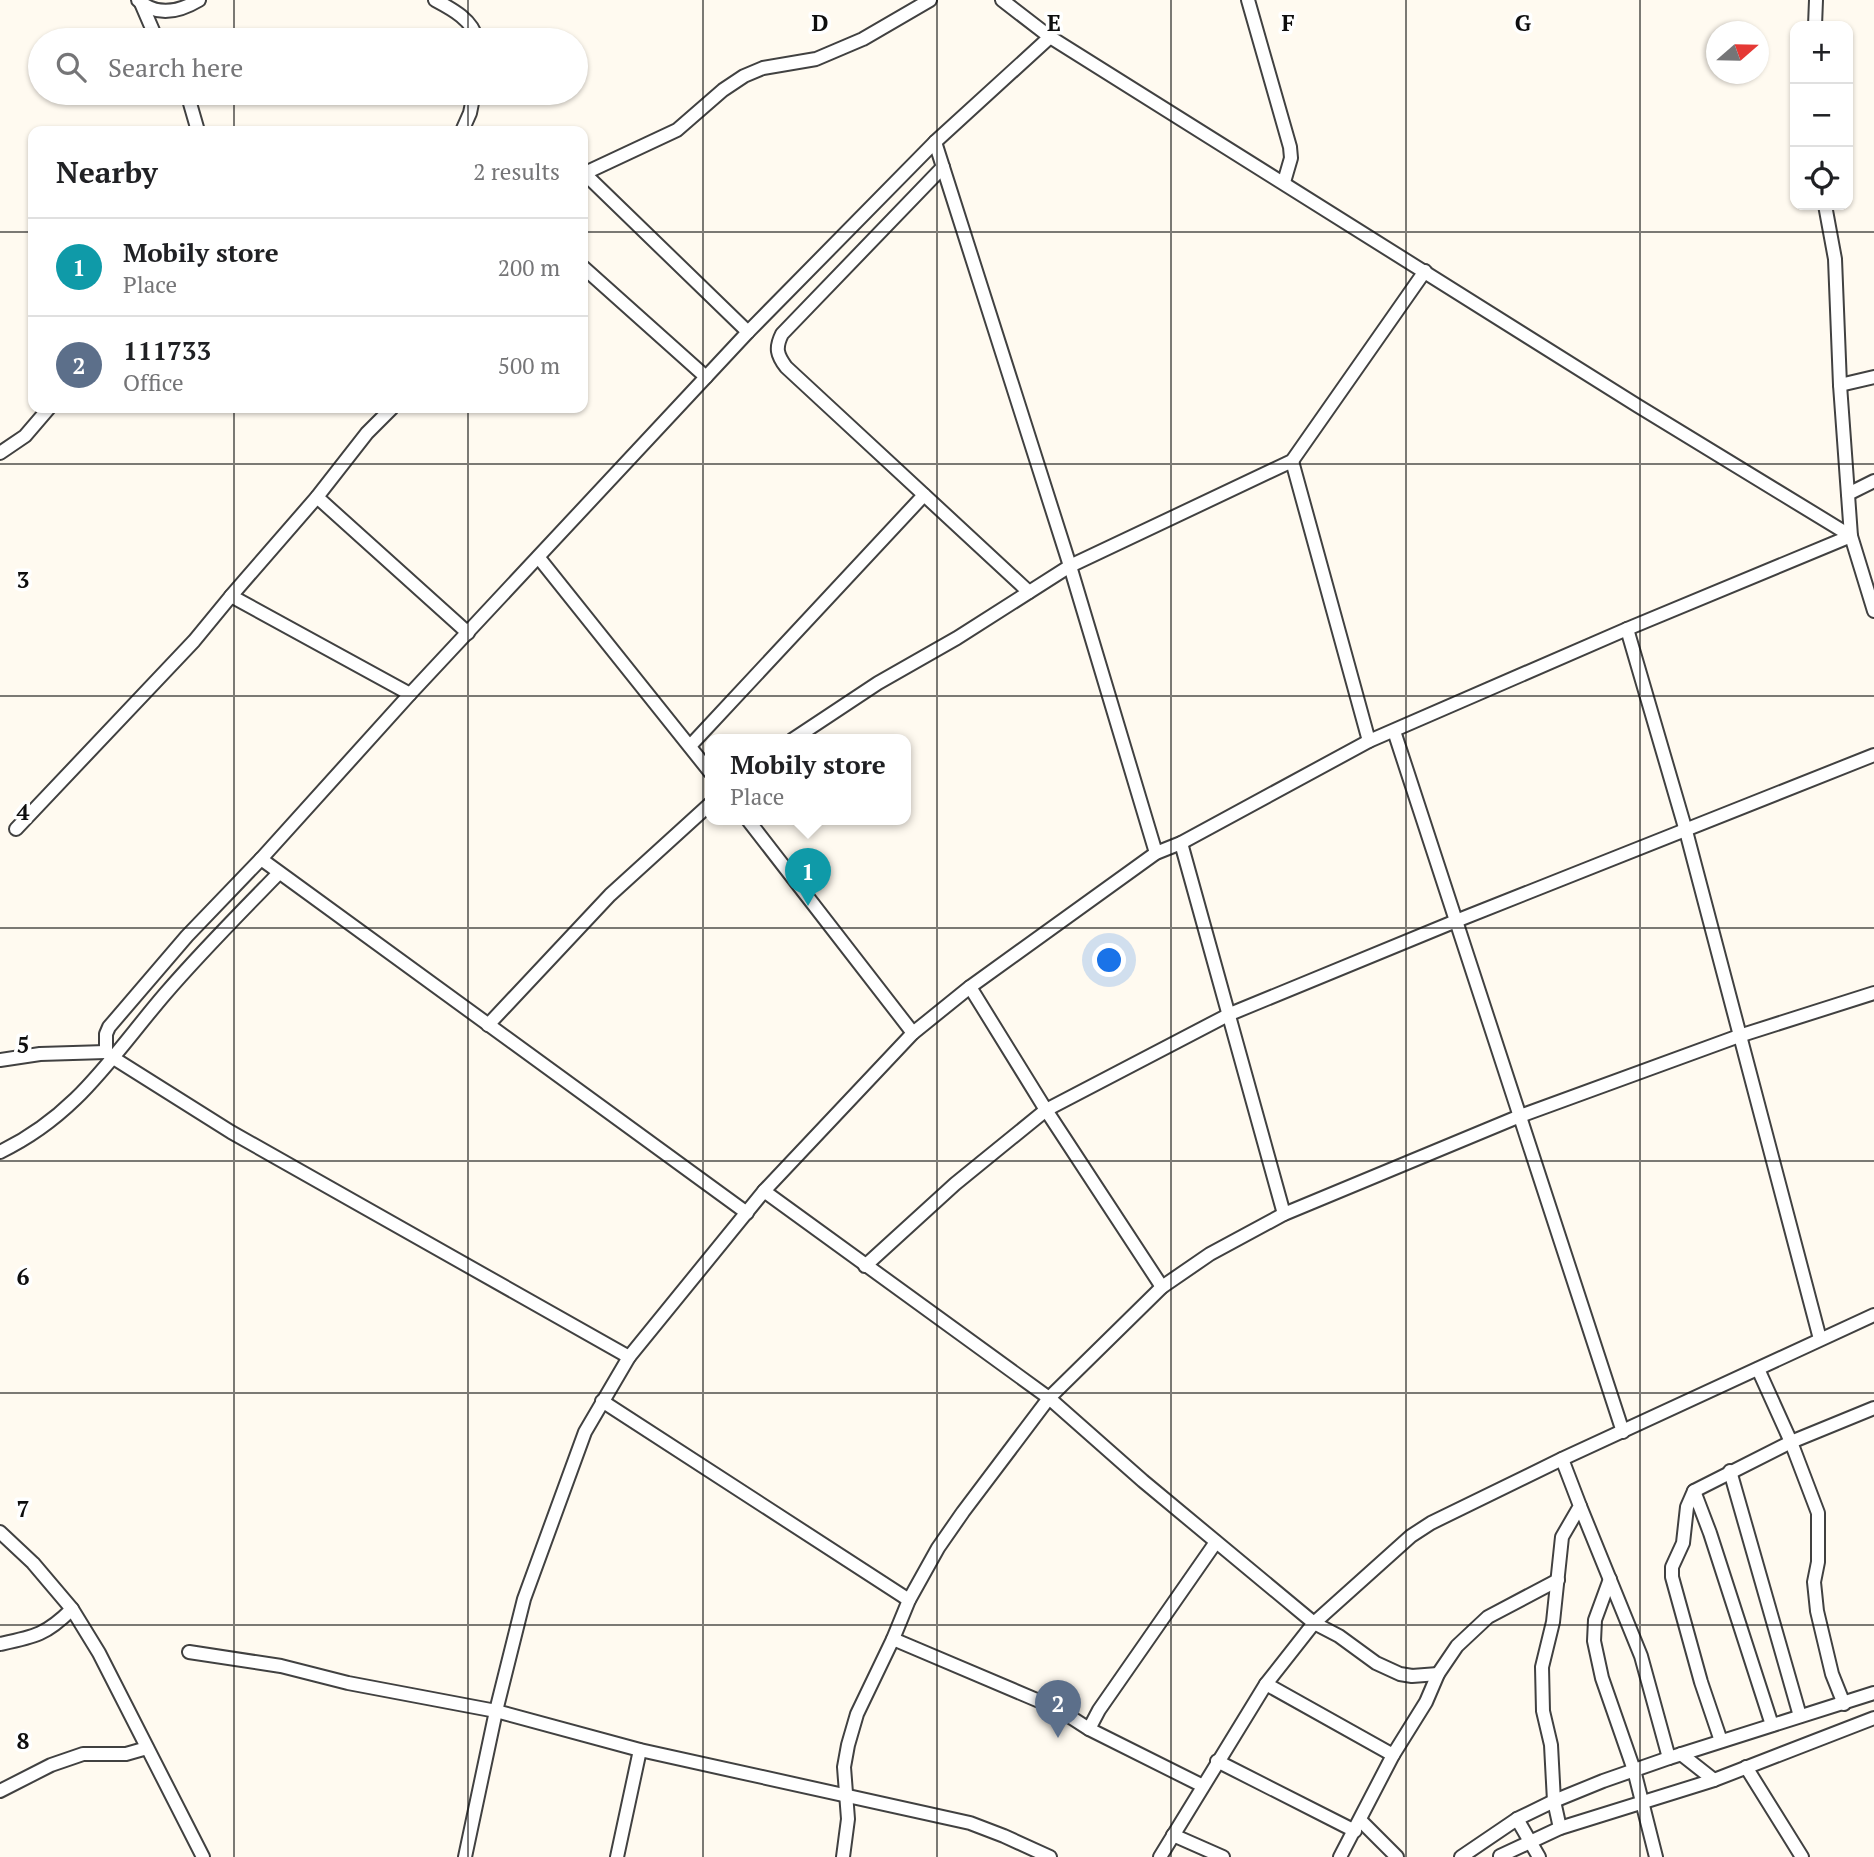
<!DOCTYPE html>
<meta charset="utf-8">
<style>
:root{--surface:#fff;--page:#f2f2f2;--text:#202124;--muted:#757577;--line:#e0e0e0;--accent:#ca1a35}
body{margin:0;font-family:"PT Serif",serif;background:var(--page);color:var(--text)}
.controls{position:absolute;right:21px;top:21px;display:grid;overflow:hidden;border-radius:14px;box-shadow:0 2px 5px #0004}
.controls button{width:63px;height:63px;display:grid;place-items:center;padding:0;border:0;border-bottom:2px solid var(--line);background:var(--surface);color:var(--text);font:35px sans-serif}
.compass{position:absolute;left:1706px;top:21px;width:63px;height:63px;border-radius:50%;background:var(--surface);box-shadow:0 2px 5px #0004;rotate:70deg}
.you{position:absolute;left:1110px;top:961px;width:24px;height:24px;margin:-18px;border:5px solid #fff;border-radius:50%;background:#1a73e8;box-shadow:0 0 0 10px #1a73e833}
.badge{display:grid;place-items:center;width:46px;height:46px;border-radius:50%;background:var(--accent);color:#fff;font-size:23px;font-weight:700}
.pin{position:absolute;translate:-50% -58px;filter:drop-shadow(0 2px 4px #0008)}
.pin::after{content:'';position:absolute;top:37px;width:24px;height:21px;background:inherit;clip-path:polygon(0 0,100% 0,50% 100%)}
.popup{position:absolute;left:705px;top:734px;width:206px;height:91px;box-sizing:border-box;display:grid;place-content:center;border-radius:14px;background:var(--surface);filter:drop-shadow(0 2px 5px #0005);font-size:23px;white-space:nowrap;color:var(--muted)}
.popup b{font-size:26px;color:var(--text)}
.popup::after{content:'';position:absolute;left:50%;top:100%;margin-left:-14px;border:14px solid transparent;border-top-color:var(--surface)}
.list{margin:0;padding:0;list-style:none}
h2{display:flex;justify-content:space-between;align-items:center;height:91px;margin:0;padding:0 28px;font-size:30px}
h2 small{font-size:23px;font-weight:400;color:var(--muted)}
.list li{display:grid;grid-template-columns:46px 1fr auto;gap:21px;align-items:center;box-sizing:border-box;height:98px;padding:0 28px;border-top:2px solid var(--line)}
.list b{display:block;font-size:26px;white-space:nowrap}
.list p{margin:0;font-size:23px;white-space:nowrap;color:var(--muted)}
.list em{font-size:23px;font-style:normal;color:var(--muted)}
.icon{flex:none;width:38px;height:38px;fill:none;stroke:currentColor;stroke-width:2;stroke-linecap:round;stroke-linejoin:round}
.map{position:relative;flex:none;width:1874px;height:1857px;overflow:hidden}
.search{position:absolute;background:var(--surface);box-shadow:0 2px 5px #0004;left:28px;top:28px;width:560px;height:77px;display:flex;align-items:center;gap:18px;box-sizing:border-box;padding:0 24px;border-radius:38px;color:var(--muted);font-size:26px}
.panel{position:absolute;background:var(--surface);box-shadow:0 2px 5px #0004;left:28px;top:126px;width:560px;height:287px;border-radius:14px}
.map>svg:first-child{display:block}
</style>
<div class="map">
<svg width="1874" height="1857" viewBox="0 0 1874 1857">
<rect width="100%" height="100%" fill="#fffaf0"/>
<g fill="none" stroke-linecap="round" stroke-linejoin="round">
<g stroke="#414141" stroke-width="16">
<g id="minor">
<path d="M 138,0 C 157,17 179,12 199,0"/>
<path d="M 435,0 C 452,9 473,20 477,40"/>
<polyline points="1002,0 1050,37 1638,406 1851,536 1874,611"/>
<polyline points="1248,0 1290,147 1291,158 1284,182"/>
<polyline points="141,3 157,40"/>
<polyline points="1815,26 1816,0"/>
<polyline points="187,93 198,131"/>
<polyline points="462,131 470,113 474,93"/>
<polyline points="935,142 1070,566 1156,853"/>
<path d="M 943,167 L 782,334 C 775,348 777,355 786,367 L 1029,592"/>
<polyline points="583,174 677,130 723,90 744,76 763,68 816,59 863,39 930,0"/>
<polyline points="585,174 748,332"/>
<polyline points="583,267 706,377"/>
<polyline points="1840,385 1874,377"/>
<polyline points="0,453 25,436 49,408"/>
<polyline points="1292,461 1369,741"/>
<polyline points="1848,494 1874,481"/>
<polyline points="317,497 468,633"/>
<polyline points="539,558 710,772"/>
<polyline points="231,596 317,497 367,433 392,408"/>
<polyline points="1627,629 1686,831 1820,1339"/>
<polyline points="1394,731 1623,1432"/>
<polyline points="792,740 878,683 957,638 1070,566 1292,461 1425,271"/>
<polyline points="690,746 924,495"/>
<polyline points="748,820 913,1033"/>
<polyline points="16,829 194,641 231,596 410,694"/>
<polyline points="1181,843 1284,1214"/>
<polyline points="261,859 747,1213"/>
<polyline points="970,987 1046,1110 1162,1287"/>
<polyline points="488,1025 610,895 710,804"/>
<polyline points="0,1060 40,1054 106,1052"/>
<path d="M 0,1152 C 77,1115 112,1056 165,994 C 201,952 240,913 279,873"/>
<polyline points="764,1191 1049,1398 1143,1481 1314,1623 1339,1636 1376,1663 1400,1674 1412,1676 1438,1674"/>
<polyline points="865,1266 955,1184 1046,1110 1230,1014 1456,921 1874,755"/>
<polyline points="629,1357 231,1132 115,1059 106,1052 106,1034 109,1027 187,936 261,859 410,694 748,332 935,142 1050,37"/>
<polyline points="1758,1369 1791,1442 1818,1513 1818,1562 1814,1582 1817,1611 1832,1674 1844,1704"/>
<polyline points="602,1401 909,1600"/>
<polyline points="1730,1471 1800,1716"/>
<polyline points="1694,1491 1710,1533 1772,1725"/>
<polyline points="1580,1506 1641,1656 1669,1758"/>
<polyline points="0,1532 33,1563 72,1609 99,1653 203,1857"/>
<polyline points="1610,1579 1595,1620 1594,1641 1602,1678 1634,1770 1656,1857"/>
<polyline points="893,1639 1058,1709 1089,1729 1203,1786"/>
<path d="M 0,1644 C 34,1637 46,1635 72,1609"/>
<polyline points="189,1652 281,1666 348,1683 496,1711 465,1857"/>
<polyline points="1266,1684 1393,1755"/>
<polyline points="1089,1729 1099,1710 1216,1542"/>
<polyline points="1721,1741 1701,1682 1672,1577 1672,1567 1683,1543 1687,1507 1694,1491 1791,1442 1874,1408"/>
<polyline points="1681,1754 1714,1780"/>
<polyline points="1217,1761 1355,1831"/>
<polyline points="1746,1767 1802,1857"/>
<polyline points="0,1791 51,1765 83,1754 126,1754 147,1748"/>
<polyline points="1517,1819 1539,1857"/>
<polyline points="1361,1821 1397,1857"/>
<polyline points="1560,1828 1554,1801 1551,1745 1543,1711 1542,1667 1553,1622 1562,1537 1580,1506 1562,1459"/>
<polyline points="1173,1835 1223,1857"/>
<polyline points="1500,1856 1560,1828 1714,1780 1874,1718"/>
<polyline points="617,1857 640,1750"/>
<polyline points="843,1857 848,1819 844,1767 848,1745 857,1714 893,1639 909,1600 938,1548 963,1512 1049,1398 1162,1287 1210,1254 1284,1214 1520,1116 1739,1036 1874,993"/>
<polyline points="1050,1857 1004,1836 970,1823 640,1750 496,1711 524,1599 585,1432 629,1357 764,1191 913,1033 970,987 1156,853 1181,843 1369,741 1627,629 1851,536 1840,385 1835,259 1825,205"/>
<polyline points="1160,1857 1266,1684 1314,1623 1411,1536 1431,1523 1562,1459 1874,1315"/>
<polyline points="1340,1857 1393,1755 1426,1702 1438,1674 1457,1646 1488,1617 1558,1580"/>
<polyline points="1461,1857 1517,1819 1554,1801 1603,1781 1669,1758 1874,1693"/>
</g>
</g>
<use href="#minor" stroke="#fff" stroke-width="12"/>
</g>
<path fill="none" stroke="#0e0e0e" stroke-width="2" stroke-opacity="0.55" d="M 234,0 L 234,40M 468,0 L 468,40M 703,0 L 703,1857M 937,0 L 937,1857M 1171,0 L 1171,1857M 1406,0 L 1406,1857M 1640,0 L 1640,1857M 234,93 L 234,131M 468,93 L 468,131M 0,232 L 33,232M 583,232 L 1874,232M 234,408 L 234,1857M 468,408 L 468,1857M 0,464 L 1874,464M 0,696 L 1874,696M 0,928 L 1874,928M 0,1161 L 1874,1161M 0,1393 L 1874,1393M 0,1625 L 1874,1625"/>
<g font-size="23" text-anchor="middle" font-weight="bold" fill="#0e0e0e" stroke="#fff" stroke-width="7" stroke-linejoin="round" paint-order="stroke">
<text x="820" y="31">D</text>
<text x="1054" y="31">E</text>
<text x="1288" y="31">F</text>
<text x="1523" y="31">G</text>
<text x="23" y="588">3</text>
<text x="23" y="820">4</text>
<text x="23" y="1053">5</text>
<text x="23" y="1285">6</text>
<text x="23" y="1517">7</text>
<text x="23" y="1749">8</text>
</g>
</svg>
<div class="controls">
<button>+</button>
<button>−</button>
<button><svg class="icon" aria-label="locate" viewBox="0 0 24 24"><circle cx="12" cy="12" r="6"/><path d="M12 2v4M12 18v4M2 12h4M18 12h4"/></svg></button>
</div>
<svg class="compass" viewBox="-18 -18 36 36"><path d="M0-13l5 13h-10z" fill="#e53935"/><path d="M0 13l5-13h-10z" fill="#757577"/></svg>
<div class="you"></div>
<div class="pin badge" style="left:808px;top:906px;background:#0f9aa8">1</div>
<div class="popup"><b>Mobily store</b>Place</div>
<div class="pin badge" style="left:1058px;top:1738px;background:#5c6f8a">2</div>
<div class="search"><svg class="icon" aria-label="search" viewBox="0 0 24 24"><circle cx="10" cy="10" r="6"/><path d="M15 15l6 6"/></svg>Search here</div>
<section class="panel">
<h2>Nearby<small>2 results</small></h2>
<ul class="list">
<li><span class="badge" style="background:#0f9aa8">1</span><div><b>Mobily store</b><p>Place</p></div><em>200 m</em></li>
<li><span class="badge" style="background:#5c6f8a">2</span><div><b>111733</b><p>Office</p></div><em>500 m</em></li>
</ul>
</section>
</div>
